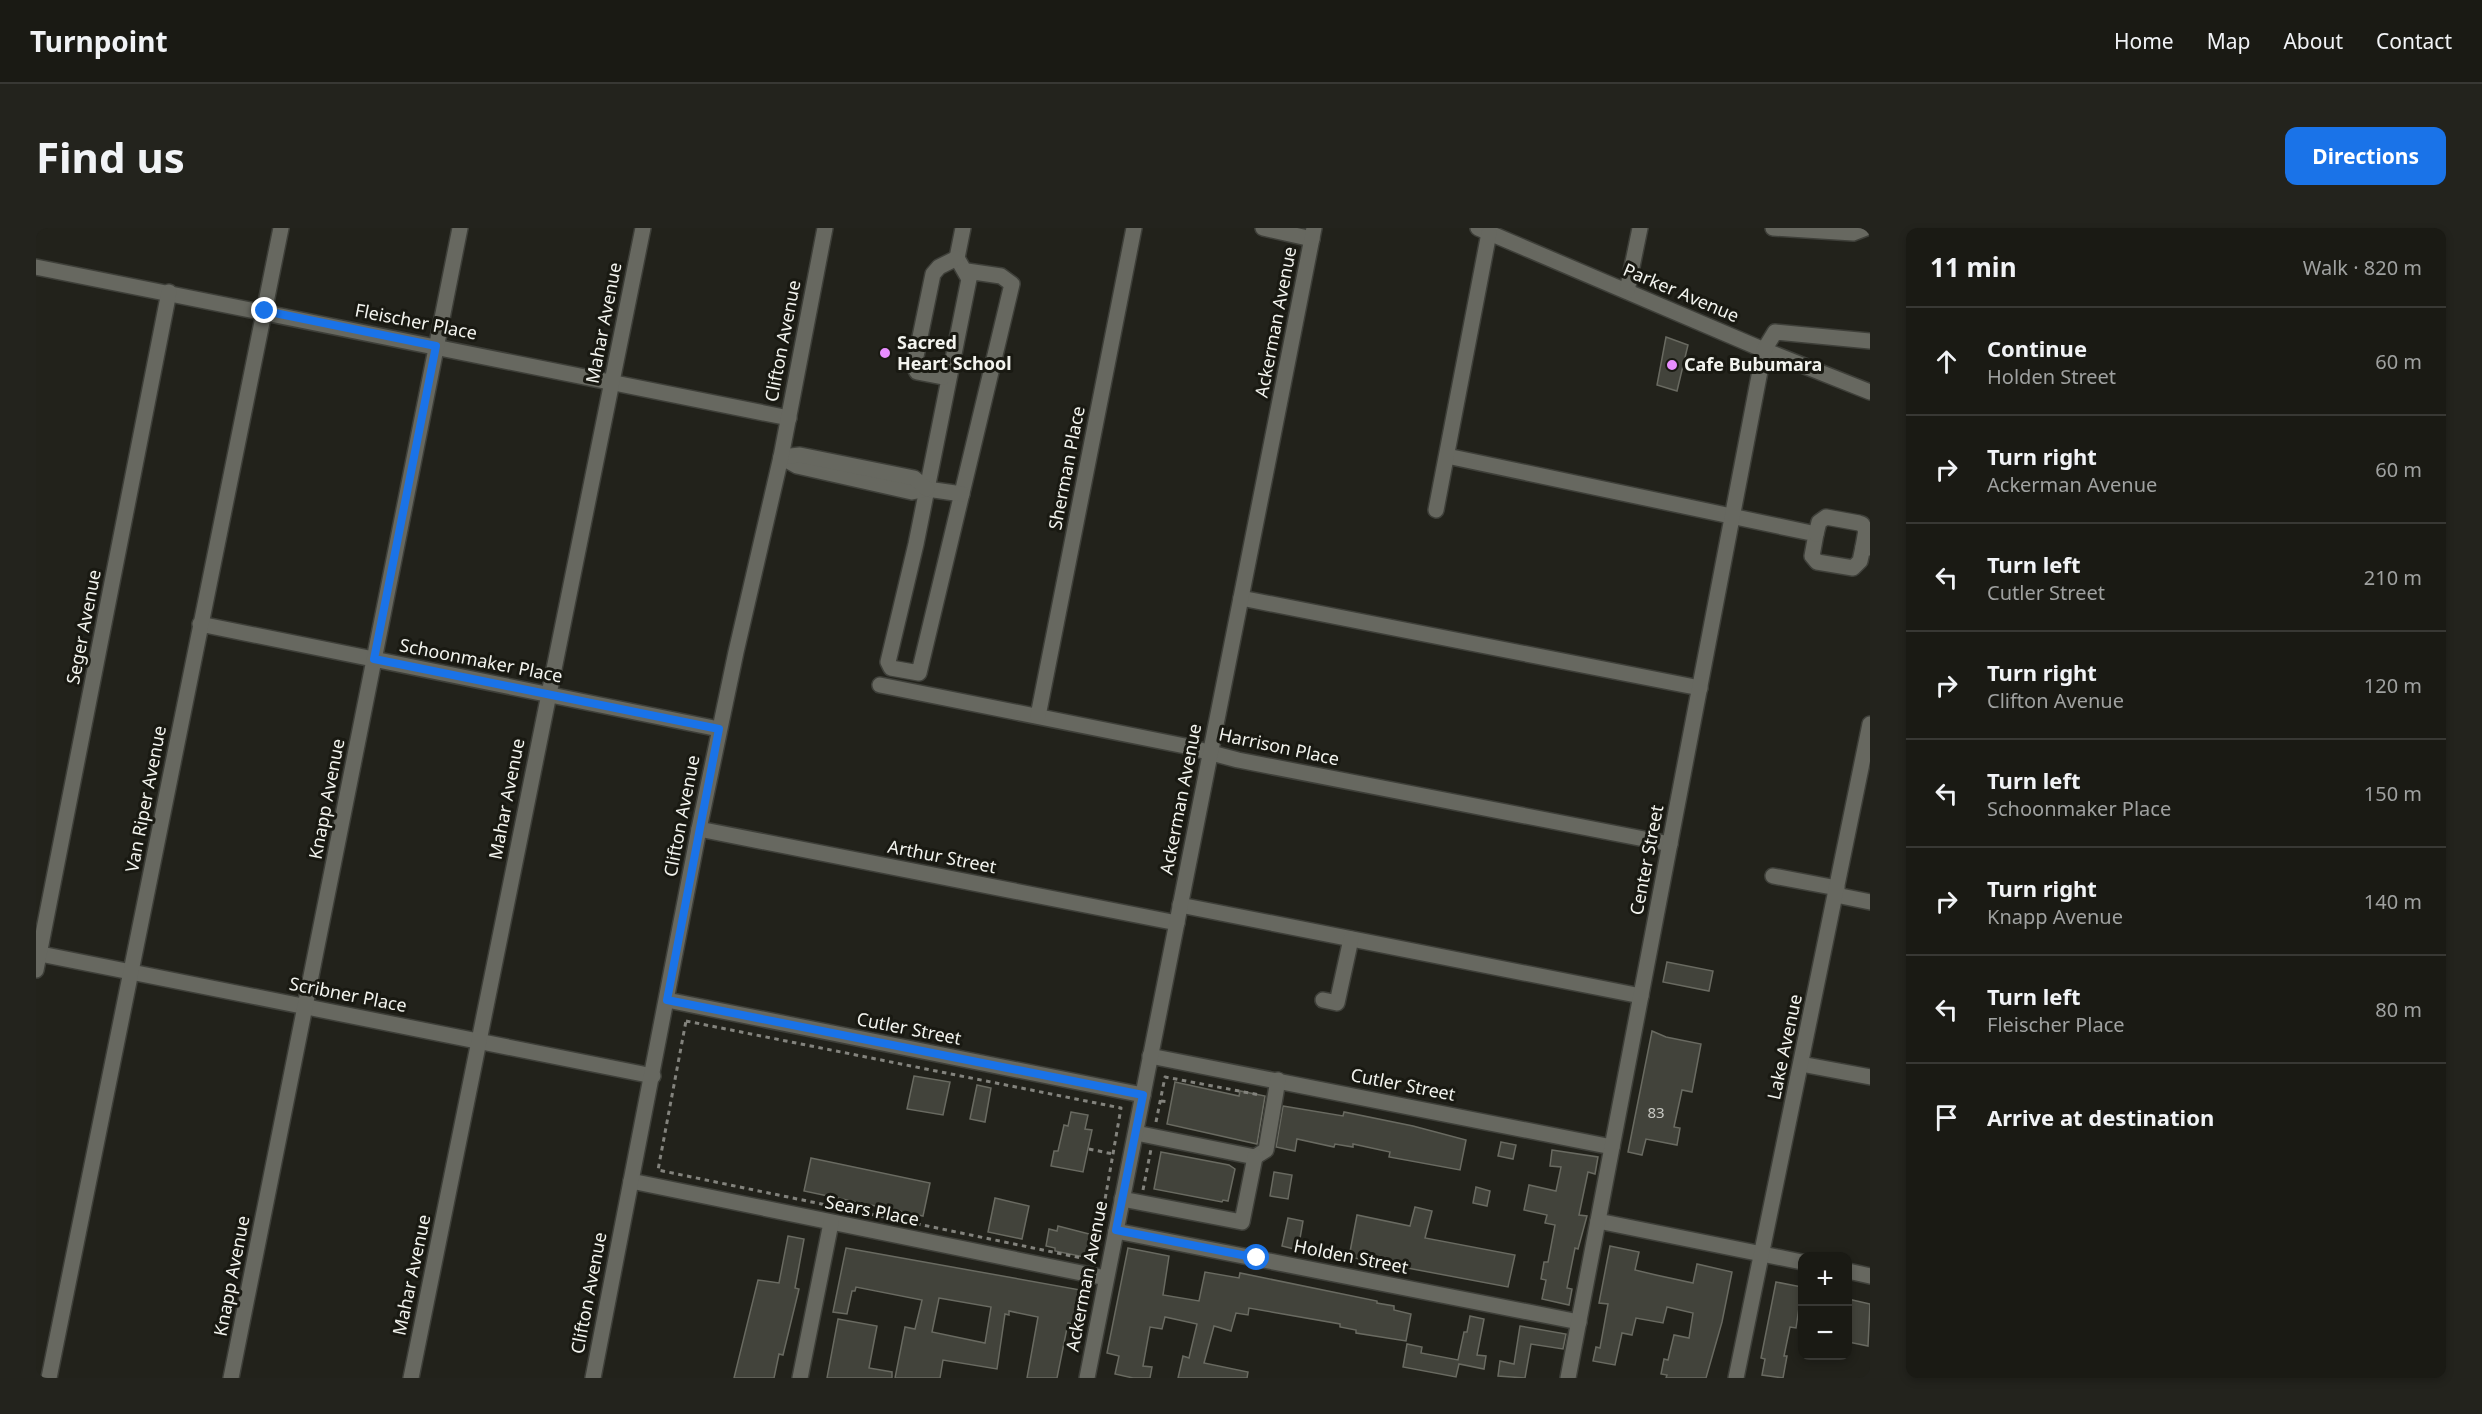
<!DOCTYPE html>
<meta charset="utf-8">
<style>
:root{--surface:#1a1a14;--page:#23231d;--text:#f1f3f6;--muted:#9fa1a0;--line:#383834;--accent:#1a73e8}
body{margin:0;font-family:"Noto Sans",sans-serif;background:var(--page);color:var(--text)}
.controls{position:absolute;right:18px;bottom:18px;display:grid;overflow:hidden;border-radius:12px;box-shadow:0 3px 9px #0003}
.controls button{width:54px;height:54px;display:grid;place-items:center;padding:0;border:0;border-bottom:2px solid var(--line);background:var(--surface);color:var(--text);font:30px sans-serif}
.stop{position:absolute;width:18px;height:18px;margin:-14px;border:4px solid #1a73e8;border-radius:50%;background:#fff}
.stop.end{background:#1a73e8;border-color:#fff;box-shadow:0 2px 6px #0008}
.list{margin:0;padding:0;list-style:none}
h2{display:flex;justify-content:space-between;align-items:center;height:78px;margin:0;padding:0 24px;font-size:26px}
h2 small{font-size:20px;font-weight:400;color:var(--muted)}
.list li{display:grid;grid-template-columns:39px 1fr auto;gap:18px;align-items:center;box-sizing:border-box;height:108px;padding:0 24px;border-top:2px solid var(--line)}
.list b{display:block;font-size:22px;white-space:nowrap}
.list p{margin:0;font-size:20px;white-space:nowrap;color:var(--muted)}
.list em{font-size:20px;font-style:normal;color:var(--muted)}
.icon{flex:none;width:33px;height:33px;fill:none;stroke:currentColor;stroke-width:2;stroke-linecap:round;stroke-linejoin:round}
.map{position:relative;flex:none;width:1834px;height:1150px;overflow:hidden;border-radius:12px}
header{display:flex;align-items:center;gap:36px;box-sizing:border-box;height:84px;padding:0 30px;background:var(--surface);border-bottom:2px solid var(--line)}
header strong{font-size:28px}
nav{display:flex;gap:33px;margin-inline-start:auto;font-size:21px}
.intro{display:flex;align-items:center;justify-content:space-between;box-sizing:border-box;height:144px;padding:0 36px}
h1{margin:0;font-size:42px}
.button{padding:15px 27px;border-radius:12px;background:var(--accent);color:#fff;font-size:21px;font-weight:700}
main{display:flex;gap:36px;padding:0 36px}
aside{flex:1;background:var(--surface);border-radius:12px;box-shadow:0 3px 9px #0003}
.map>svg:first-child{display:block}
</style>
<header>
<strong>Turnpoint</strong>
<nav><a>Home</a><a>Map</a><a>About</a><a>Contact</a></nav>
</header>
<div class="intro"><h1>Find us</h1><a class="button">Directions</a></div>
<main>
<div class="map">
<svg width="1834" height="1150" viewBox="0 0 1834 1150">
<rect width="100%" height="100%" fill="#22221b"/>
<g fill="#42433b" stroke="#696a61" stroke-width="1.5" fill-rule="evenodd">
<polygon points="1630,109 1652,117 1641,163 1621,157"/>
<polygon points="1631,734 1677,743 1673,763 1627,754"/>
<polygon points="1616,803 1630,809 1665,816 1656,864 1646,862 1638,899 1644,900 1641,917 1610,911 1606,927 1592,924"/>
<polygon points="878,848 914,854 907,887 871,881"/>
<polygon points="1139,854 1203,868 1204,863 1229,868 1221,916 1131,896"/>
<polygon points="941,857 955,860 949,894 934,891"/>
<polygon points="1247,878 1307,888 1308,884 1377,898 1430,912 1424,942 1353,929 1354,924 1317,916 1317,919 1299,916 1298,919 1261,911 1259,923 1240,919"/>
<polygon points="1035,884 1052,887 1049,901 1056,902 1047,944 1015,938 1018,923 1022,923 1028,897 1032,898"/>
<polygon points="1465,914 1480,917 1477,931 1462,928"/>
<polygon points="1516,922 1562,929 1559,946 1552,944 1543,987 1551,988 1542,1021 1539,1020 1531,1060 1536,1061 1533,1077 1506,1071 1510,1052 1505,1051 1508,1034 1512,1034 1519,997 1509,995 1511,987 1488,982 1493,957 1520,963 1525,939 1514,938"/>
<polygon points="1125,924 1193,937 1199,941 1192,973 1187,972 1186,974 1118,961"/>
<polygon points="775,930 894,955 887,988 768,963"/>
<polygon points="1238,944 1256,947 1252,971 1234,968"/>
<polygon points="1440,959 1454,963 1451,978 1437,975"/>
<polygon points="959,970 993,978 986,1011 952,1004"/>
<polygon points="1379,979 1396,983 1389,1010 1479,1027 1472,1059 1313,1029 1321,987 1374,998"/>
<polygon points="1252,990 1267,993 1262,1022 1246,1018"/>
<polygon points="1022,998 1061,1008 1057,1026 1053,1030 1019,1023 1019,1020 1010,1018 1013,1001 1021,1003"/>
<polygon points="752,1008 768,1011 759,1060 763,1061 747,1127 743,1126 738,1150 698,1150 722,1052 743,1055"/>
<polygon points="1574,1018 1603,1024 1599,1042 1620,1047 1657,1055 1661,1036 1696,1044 1686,1094 1670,1150 1630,1150 1631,1147 1625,1146 1628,1131 1632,1132 1638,1107 1653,1110 1657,1085 1631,1079 1627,1095 1600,1090 1596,1107 1586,1105 1579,1137 1557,1133 1560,1119 1564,1120 1572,1076 1563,1075"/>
<path d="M 810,1020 L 1050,1063 L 1044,1098 L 1032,1095 L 1021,1150 L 991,1150 L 1002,1089 L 973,1083 L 973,1087 L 969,1086 L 961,1141 L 907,1132 L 904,1150 L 859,1150 L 869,1099 L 879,1101 L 886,1072 L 820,1059 L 819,1063 L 816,1063 L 811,1086 L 797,1084 ZM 903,1070 L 955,1079 L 949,1115 L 896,1104 Z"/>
<polygon points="1092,1020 1133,1028 1127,1067 1163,1073 1169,1044 1203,1050 1204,1045 1341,1073 1341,1075 1358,1078 1358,1082 1375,1086 1370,1113 1320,1105 1320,1102 1304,1099 1304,1096 1213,1080 1212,1087 1200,1085 1195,1103 1178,1098 1168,1135 1212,1144 1211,1150 1142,1150 1147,1128 1153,1130 1161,1096 1129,1089 1126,1101 1114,1099 1107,1138 1116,1139 1114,1150 1097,1150 1079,1146 1083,1128 1071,1125"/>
<polygon points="1740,1054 1766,1059 1760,1100 1754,1099 1748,1128 1751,1128 1747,1150 1726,1147 1729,1131 1725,1130"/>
<polygon points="1812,1071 1834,1076 1832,1118 1812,1114"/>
<polygon points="1434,1088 1448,1091 1441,1127 1450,1128 1448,1141 1423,1136 1420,1149 1367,1139 1371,1116 1386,1119 1385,1125 1422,1132 1428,1104 1431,1104"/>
<polygon points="802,1091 841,1098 833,1140 856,1144 856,1150 791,1150"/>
<polygon points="1484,1098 1530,1106 1527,1121 1495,1116 1489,1150 1462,1148 1464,1133 1478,1136"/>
</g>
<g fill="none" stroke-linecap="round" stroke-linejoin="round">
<g stroke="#3e3f39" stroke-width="18">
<g id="minor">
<polyline points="927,0 921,30 933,51 880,316 852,434 855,440 883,445 976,56 965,48 931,43"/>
<polyline points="1227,0 1276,11"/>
<polyline points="1442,0 1728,122 1834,164"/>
<polyline points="1737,0 1817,5 1830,0"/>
<polyline points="0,39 753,190"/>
<polyline points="1591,63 1604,0"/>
<polyline points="913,145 907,149 881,144 878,138 897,46 903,39 921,30"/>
<polyline points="1411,228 1780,306 1776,328 1781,334 1817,340 1824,333 1827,319 1834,320"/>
<polyline points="745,229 761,238 876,264 891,261 926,266"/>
<polyline points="745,229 764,227 878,250 891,261"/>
<polyline points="1400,282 1453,5"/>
<polyline points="1780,306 1783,294 1790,289 1823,295 1826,296 1830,302 1827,319"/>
<polyline points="1205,370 1664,460"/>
<polyline points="164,396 683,501"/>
<polyline points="844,457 1149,518 1202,532 1634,616"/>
<polyline points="1002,488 1098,0"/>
<polyline points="663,601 1141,695"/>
<polyline points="1737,648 1801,660"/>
<polyline points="1800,667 1834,674"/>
<polyline points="1144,677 1605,768"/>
<polyline points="0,725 617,848"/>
<polyline points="0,742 133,64"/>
<polyline points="631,772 1107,867"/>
<polyline points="1287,772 1301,775 1315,711"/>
<polyline points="1114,828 1576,919"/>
<polyline points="1765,836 1834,849"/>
<polyline points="1100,905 1219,929 1230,922 1242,852"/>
<polyline points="595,953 1070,1050"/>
<polyline points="1086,971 1206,994 1219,929"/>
<polyline points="1562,993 1766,1034"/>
<polyline points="1080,1003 1543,1094"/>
<polyline points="1812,1043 1834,1048"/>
<polyline points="13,1150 245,0"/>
<polyline points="195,1150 424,0"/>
<polyline points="375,1150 607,0"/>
<polyline points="557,1150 663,601 700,424 745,229 789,0"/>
<polyline points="764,1150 795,995"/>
<polyline points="1051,1150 1278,0"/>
<polyline points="1532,1150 1728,122 1739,104 1834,113"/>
<polyline points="1700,1150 1834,496"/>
</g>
</g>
<g stroke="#83837d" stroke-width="3" stroke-dasharray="4.5 4.5" stroke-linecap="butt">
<polygon points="650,793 1085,880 1059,1029 1055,1032 622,942"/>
<polyline points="1125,873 1134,874"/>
<polyline points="1120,894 1129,849 1224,867"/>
<polyline points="1053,921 1077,926"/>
<polyline points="1107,962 1115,921"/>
</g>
<use href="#minor" stroke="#676860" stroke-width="15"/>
</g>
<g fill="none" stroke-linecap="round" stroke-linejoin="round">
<polyline stroke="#1a73e8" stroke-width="8" points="229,83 400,118 338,431 683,501 631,772 1107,867 1080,1002 1221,1030"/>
</g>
<g fill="#e88eff" stroke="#191912" stroke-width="2">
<circle cx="849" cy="125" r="6"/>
<circle cx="1636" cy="137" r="6"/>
</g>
<g text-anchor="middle" stroke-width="6" stroke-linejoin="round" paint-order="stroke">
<g font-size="15" fill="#c7c8c2">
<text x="1620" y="890">83</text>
</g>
<g font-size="18" fill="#f3f4ef" stroke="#191912">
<text transform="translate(1645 65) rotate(23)" y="6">Parker Avenue</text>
<text transform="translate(380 94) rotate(11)" y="6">Fleischer Place</text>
<text transform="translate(1240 94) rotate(-79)" y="6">Ackerman Avenue</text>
<text transform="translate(568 95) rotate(-79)" y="6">Mahar Avenue</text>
<text transform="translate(747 113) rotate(-79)" y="6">Clifton Avenue</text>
<text transform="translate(1031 240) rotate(-79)" y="6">Sherman Place</text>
<text transform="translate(48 399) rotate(-79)" y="6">Seger Avenue</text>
<text transform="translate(445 433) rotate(11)" y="6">Schoonmaker Place</text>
<text transform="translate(1243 519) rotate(12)" y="6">Harrison Place</text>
<text transform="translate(110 571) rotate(-79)" y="6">Van Riper Avenue</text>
<text transform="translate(291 571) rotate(-79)" y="6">Knapp Avenue</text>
<text transform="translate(471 571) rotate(-79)" y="6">Mahar Avenue</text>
<text transform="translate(1145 571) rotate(-79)" y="6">Ackerman Avenue</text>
<text transform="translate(646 588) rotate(-79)" y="6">Clifton Avenue</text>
<text transform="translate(906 629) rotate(11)" y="6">Arthur Street</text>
<text transform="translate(1611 632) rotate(-79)" y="6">Center Street</text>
<text transform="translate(312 767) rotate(11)" y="6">Scribner Place</text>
<text transform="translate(873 801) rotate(11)" y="6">Cutler Street</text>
<text transform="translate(1749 819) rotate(-78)" y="6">Lake Avenue</text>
<text transform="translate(1367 857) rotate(11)" y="6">Cutler Street</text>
<text transform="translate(836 983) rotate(11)" y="6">Sears Place</text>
<text transform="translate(1315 1029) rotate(11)" y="6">Holden Street</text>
<text transform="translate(376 1047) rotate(-78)" y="6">Mahar Avenue</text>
<text transform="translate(196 1048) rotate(-79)" y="6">Knapp Avenue</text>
<text transform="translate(1051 1048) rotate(-79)" y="6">Ackerman Avenue</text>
<text transform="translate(553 1065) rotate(-79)" y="6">Clifton Avenue</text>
</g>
<g font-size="18" font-weight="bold" fill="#f3f4ef" stroke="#191912" text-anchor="start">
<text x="861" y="121">Sacred<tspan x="861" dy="21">Heart School</tspan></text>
<text x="1648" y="143">Cafe Bubumara</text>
</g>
</g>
</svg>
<div class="controls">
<button>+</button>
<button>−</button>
</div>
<div class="stop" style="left:1221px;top:1030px"></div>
<div class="stop end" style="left:229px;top:83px"></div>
</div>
<aside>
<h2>11 min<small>Walk · 820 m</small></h2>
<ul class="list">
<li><svg class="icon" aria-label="ahead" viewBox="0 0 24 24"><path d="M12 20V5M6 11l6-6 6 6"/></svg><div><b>Continue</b><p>Holden Street</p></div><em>60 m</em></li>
<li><svg class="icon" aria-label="right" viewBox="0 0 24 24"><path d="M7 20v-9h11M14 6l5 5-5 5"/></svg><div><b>Turn right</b><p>Ackerman Avenue</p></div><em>60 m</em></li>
<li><svg class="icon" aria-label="left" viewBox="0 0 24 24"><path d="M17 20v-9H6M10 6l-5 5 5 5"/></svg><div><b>Turn left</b><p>Cutler Street</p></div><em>210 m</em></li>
<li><svg class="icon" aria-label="right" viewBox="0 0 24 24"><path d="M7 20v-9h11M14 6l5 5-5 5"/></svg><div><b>Turn right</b><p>Clifton Avenue</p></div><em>120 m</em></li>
<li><svg class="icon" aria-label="left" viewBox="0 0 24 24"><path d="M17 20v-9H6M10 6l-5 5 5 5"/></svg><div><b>Turn left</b><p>Schoonmaker Place</p></div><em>150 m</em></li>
<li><svg class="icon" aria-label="right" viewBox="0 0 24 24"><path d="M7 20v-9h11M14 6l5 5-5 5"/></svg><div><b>Turn right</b><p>Knapp Avenue</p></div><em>140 m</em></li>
<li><svg class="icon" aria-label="left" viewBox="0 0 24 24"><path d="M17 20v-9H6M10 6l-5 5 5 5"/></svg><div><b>Turn left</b><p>Fleischer Place</p></div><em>80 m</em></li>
<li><svg class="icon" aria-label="arrive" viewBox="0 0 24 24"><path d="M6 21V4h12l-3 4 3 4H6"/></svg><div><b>Arrive at destination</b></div></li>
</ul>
</aside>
</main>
